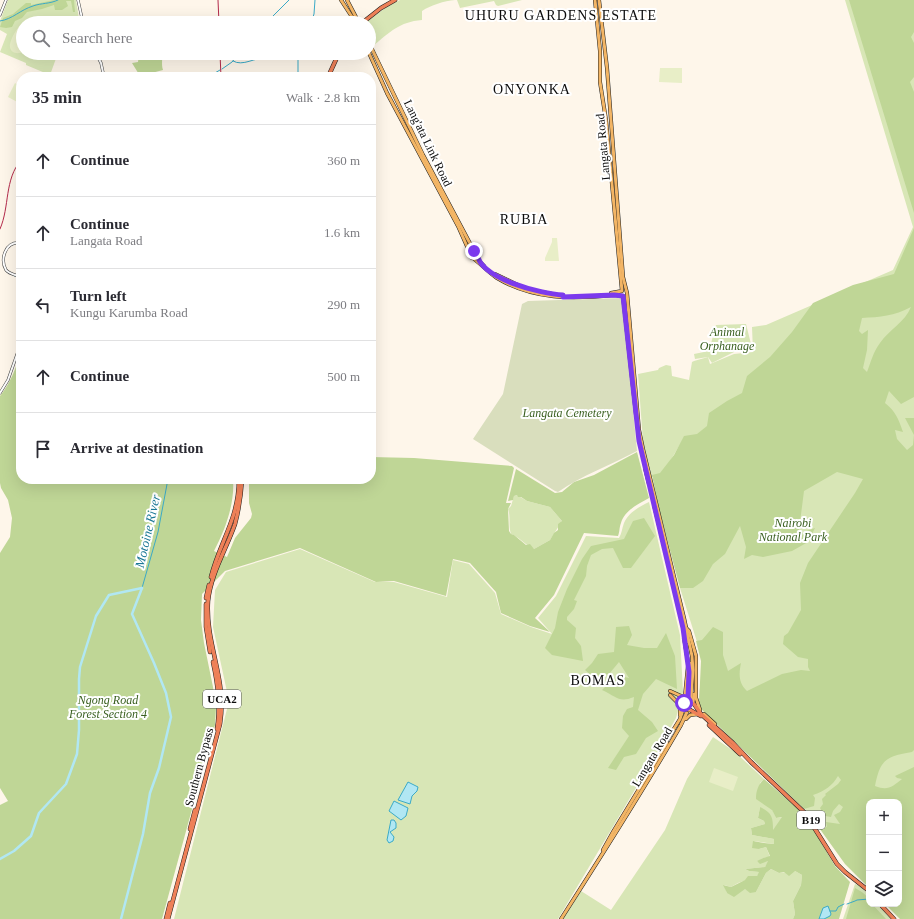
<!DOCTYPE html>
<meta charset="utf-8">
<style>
:root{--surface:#fff;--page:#f2f2f3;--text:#2b2b33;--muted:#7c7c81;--line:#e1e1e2}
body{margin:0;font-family:"Times New Roman",serif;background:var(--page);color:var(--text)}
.controls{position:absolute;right:12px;bottom:12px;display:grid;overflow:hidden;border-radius:8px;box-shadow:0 4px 16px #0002}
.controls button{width:36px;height:36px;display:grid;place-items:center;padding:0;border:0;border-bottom:1px solid var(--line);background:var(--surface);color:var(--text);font:20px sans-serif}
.stop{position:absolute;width:12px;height:12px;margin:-9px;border:3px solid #7c3aed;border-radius:50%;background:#fff}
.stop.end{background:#7c3aed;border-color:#fff;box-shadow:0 1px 4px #0008}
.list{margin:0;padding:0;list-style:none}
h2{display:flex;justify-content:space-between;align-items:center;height:52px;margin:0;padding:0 16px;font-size:17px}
h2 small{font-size:13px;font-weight:400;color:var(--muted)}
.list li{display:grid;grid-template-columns:26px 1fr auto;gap:12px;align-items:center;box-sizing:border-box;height:72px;padding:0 16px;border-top:1px solid var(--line)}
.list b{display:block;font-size:15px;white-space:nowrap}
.list p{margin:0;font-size:13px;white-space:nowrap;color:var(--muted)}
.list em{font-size:13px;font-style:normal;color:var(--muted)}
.icon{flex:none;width:22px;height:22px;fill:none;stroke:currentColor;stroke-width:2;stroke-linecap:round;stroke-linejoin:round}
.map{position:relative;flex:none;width:914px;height:919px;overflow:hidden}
.search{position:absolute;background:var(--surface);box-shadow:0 4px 16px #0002;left:16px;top:16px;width:360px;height:44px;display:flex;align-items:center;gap:10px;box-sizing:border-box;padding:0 14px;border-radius:22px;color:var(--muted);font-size:15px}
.panel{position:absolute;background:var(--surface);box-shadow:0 4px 16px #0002;left:16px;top:72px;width:360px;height:412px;border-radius:16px}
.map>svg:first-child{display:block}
</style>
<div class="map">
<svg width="914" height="919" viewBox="0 0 914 919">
<rect width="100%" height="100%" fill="#fef6ea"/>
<g fill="#d8e6b6">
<polygon points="8,0 76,0 79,19 75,17 70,23 23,23 23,53 58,53 50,75 26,65 26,63 0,52 7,34 0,30 0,21"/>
<path d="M 400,0 L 455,0 C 444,1 431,5 422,11 L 422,20 C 399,22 390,32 373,46 L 369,39 L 369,23 L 365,23 L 388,6 Z"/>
<polygon points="457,0 522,0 498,6 496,5 494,1 460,8"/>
<polygon points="845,0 914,0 914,919 899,904 899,802 869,802 869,883 820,826 817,825 805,809 698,705 703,661 680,588 684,588 706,438 685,436 663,473 652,477 643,441 638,374 658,370 659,368 666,365 671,366 672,376 689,380 692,362 694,361 708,357 710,364 734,354 753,352 752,327 766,325 893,270 913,227"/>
<polygon points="746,324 752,348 734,352 712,363 708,357 695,359 694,354 709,351 716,325"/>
<path d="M 517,495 L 527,501 L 550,507 L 562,521 L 550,540 L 534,549 C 525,545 518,536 511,534 C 508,525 511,517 508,509 L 511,506 L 514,496 Z"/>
<path d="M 649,502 L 680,635 L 683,692 L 676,718 L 655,756 L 558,919 L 174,919 L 229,701 L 213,627 L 215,590 L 226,572 L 300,549 L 375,582 L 394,582 L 447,597 L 453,560 L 469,564 L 495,593 L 501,614 L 531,627 L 552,634 L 538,618 L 556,596 L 586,536 L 619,538 C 622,533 622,528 624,523 C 629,512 639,507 649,502 Z"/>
<polygon points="713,737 735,752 764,779 760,783 776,818 783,817 773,831 760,807 758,818 764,821 765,824 751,828 752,835 774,839 774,844 754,841 759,849 766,847 770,857 763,858 757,862 769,861 765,867 745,869 749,871 760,872 757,876 738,883 731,887 724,885 727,893 745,889 756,892 766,873 771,869 779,873 795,871 802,875 801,885 793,901 795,914 793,919 563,919 581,891 611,910 665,830 687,779"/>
<polygon points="855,884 860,886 869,895 869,904 877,904 891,919 843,919"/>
</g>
<g fill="#bfd696" fill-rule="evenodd">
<polygon points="54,0 74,0 75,12 73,12 71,1 66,1 68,6 62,10 55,10 54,5 42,9 27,12 22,18 15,21 12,27 6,28 0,27 3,18 13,14 26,3 31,3 31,5"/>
<polygon points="849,0 914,0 914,32 911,37 914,43 914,77 910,82 914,92 914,213"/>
<path d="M 139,53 L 162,53 C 163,57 161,64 163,70 L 140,76 L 132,63 L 138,62 Z"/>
<path d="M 914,228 L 914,397 L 901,404 L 889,391 L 885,403 C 896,412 898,418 903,432 L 895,430 L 897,439 L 907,450 L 913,445 L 914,435 L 905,418 L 914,418 L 914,750 L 912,752 C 886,756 880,760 875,786 C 888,791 892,787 902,779 L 897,778 L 895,776 L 914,767 L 914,919 L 900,919 L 885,904 L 899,904 L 899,802 L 869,802 L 869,888 L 845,864 L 817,825 L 827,827 L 826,822 L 840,824 L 834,815 L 840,812 L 843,807 L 839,804 L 833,811 L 831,817 L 825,816 L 820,808 L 823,804 L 822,799 L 826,795 L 825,794 L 838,784 L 841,780 L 838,776 C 832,786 825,791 813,795 L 815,798 L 814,806 L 804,809 L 699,707 L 699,704 L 701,661 L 696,641 L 702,640 L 713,627 L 723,632 L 723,655 L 728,671 L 741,663 C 739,673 738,683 747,691 L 782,674 L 801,670 L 810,671 L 808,667 L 808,659 L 798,657 L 783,644 L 784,636 L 788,633 L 801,610 L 800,583 L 808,563 L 855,493 L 863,479 L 837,472 L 804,491 L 799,530 L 804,532 L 815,528 L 808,542 L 792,551 L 763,557 L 752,555 L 744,559 L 746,547 L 740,526 L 725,554 L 713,564 L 703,581 L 693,588 L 680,588 L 659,509 L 652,475 L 660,473 L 674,455 L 684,436 L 697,434 L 707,426 L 709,413 L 727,401 L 742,393 L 747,376 L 770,357 L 792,332 L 813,303 L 853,285 L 894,274 ZM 911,307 C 905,322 889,330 880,343 C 873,352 871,362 867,372 L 863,368 L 867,350 L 868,330 L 862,334 L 859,331 L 862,318 C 880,317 894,316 911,307 Z"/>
<path d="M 21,351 L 21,479 L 186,479 L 192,481 L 199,481 L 199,479 L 233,479 C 235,504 225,530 214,551 L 227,557 L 235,538 L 251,518 L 252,514 L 249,503 L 249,479 L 371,479 L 371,457 L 414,458 L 512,466 L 514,468 L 506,503 L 511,503 L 508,509 L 509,531 L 511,534 L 514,535 L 526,545 L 530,544 L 534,549 L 550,540 L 554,533 L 558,530 L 558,524 L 562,521 L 550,507 L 527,501 L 521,497 L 518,497 L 517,495 L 514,496 L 513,500 L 508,501 L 516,469 L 555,493 L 562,492 L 574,482 L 594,475 L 637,452 L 649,498 C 638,504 624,511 621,523 C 619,528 620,531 618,536 L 584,533 L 554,595 L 535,618 L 550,632 L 530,626 L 501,613 L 496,592 L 470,563 L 453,559 L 446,596 L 394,581 L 376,582 L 300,548 L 225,571 L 202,594 L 201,620 L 204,643 L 213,687 L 216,708 L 215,725 L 162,919 L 0,919 L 0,805 L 8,801 L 0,788 L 0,553 L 10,537 L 12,518 L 8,500 L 1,488 L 0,483 L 0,396 C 11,382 16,368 21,351 Z"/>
<polygon points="644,518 655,536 631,568 623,568 613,548 602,549 591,555 587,566 586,576 574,600 577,601 574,609 567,617 567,620 576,628 575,638 581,646 583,661 552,655 545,648 555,628 558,612 567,589 582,559 591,546 624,539 633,521"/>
<path d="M 629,626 L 632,635 L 627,645 L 644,648 L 657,648 L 666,633 L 675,656 L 677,689 L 656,679 L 643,694 L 638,710 L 652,722 L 658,731 L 646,738 L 636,754 L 624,757 L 616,770 L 608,768 L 629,736 L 622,728 L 623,716 L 627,709 L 633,707 L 634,697 C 619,703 617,697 602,690 L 617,675 L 629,678 L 619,662 L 609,674 L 592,676 L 585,670 L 592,663 L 598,654 L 614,652 L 616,627 Z"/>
<path d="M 764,779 L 805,815 L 835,866 L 850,882 L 839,919 L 793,919 L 795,914 L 793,901 L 801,885 L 802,875 L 795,871 L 789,876 L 784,872 L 779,873 L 771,869 L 766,873 L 756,892 L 750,893 L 745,889 L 734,897 L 727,893 L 723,885 L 731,887 L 745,880 L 748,876 L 757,876 L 759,872 L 749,871 L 745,869 L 765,867 L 768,861 L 760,864 L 757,861 L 763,858 L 770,856 L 766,847 L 759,849 L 752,848 L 753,841 L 764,843 L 774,844 L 774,839 L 752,835 L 751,828 L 765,824 L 764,821 L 758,818 L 760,807 C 772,813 773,817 773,830 L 782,817 L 776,818 L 772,810 L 756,799 C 756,791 758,785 764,779 Z"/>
<path d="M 855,888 C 862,892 869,895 869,904 L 872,904 L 886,919 L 846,919 Z"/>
</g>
<path fill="#d9debd" d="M 622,298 L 637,451 C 611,465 582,475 558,492 L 555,491 L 473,439 L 503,394 L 522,304 L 528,301 Z"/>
<g fill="#e8eec7">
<path d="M 24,22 L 30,23 L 23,23 L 23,52 C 19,54 11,54 10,47 C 9,41 18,25 24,22 Z"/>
<polygon points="660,68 682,68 682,83 659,82"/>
<polygon points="15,83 21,87 21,104 8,97"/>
<polygon points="552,238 557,238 559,261 545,261 545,258 552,242"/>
<polygon points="714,768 738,777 733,791 709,782"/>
</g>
<g fill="#b1e7f3" stroke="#3baac7">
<polygon points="408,782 418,787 417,791 412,796 410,804 398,800"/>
<polygon points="394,801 408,808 406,816 401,820 389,811"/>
<polygon points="391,820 394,820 396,823 396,828 390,832 394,837 393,841 389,843 387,840"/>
<polygon points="828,906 831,914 830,916 824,919 819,919 823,908"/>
</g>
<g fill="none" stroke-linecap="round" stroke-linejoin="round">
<g stroke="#3baac7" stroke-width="1">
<path d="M 0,21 C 13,19 20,10 33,6 C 41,3 50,4 58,0"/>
<polyline points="268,23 272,17 289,0"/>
<polyline points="311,23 314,14 315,0"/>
<path d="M 233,61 C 243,67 255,57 266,58 L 271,53"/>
<polyline points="222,69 232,62 240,53"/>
<polyline points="208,77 220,70"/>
<polyline points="298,77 298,58 300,53"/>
<polyline points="7,272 15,276"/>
<polyline points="142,588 158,532 168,479"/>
<polyline points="847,904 855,901 857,900 869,899"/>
<polyline points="830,911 836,911 838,907 844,904"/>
</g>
<g stroke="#b1e7f3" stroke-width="2.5">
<polyline points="0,859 14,851 31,836 39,813 66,784 77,754 79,730 79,679 80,667 96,616 109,595 142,588"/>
<polyline points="121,919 143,834 150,793 159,768 171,717 166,693 154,663 132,614 142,588"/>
</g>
<g stroke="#3e3e3e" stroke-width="3">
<g id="minor">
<polyline points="78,0 83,23"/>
<polyline points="0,15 6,0"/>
<polyline points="96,53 101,63 104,77"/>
<path d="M 21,243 C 5,241 0,259 6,270 C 9,274 16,275 21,277"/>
<polyline points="0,393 8,380 21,343"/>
</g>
</g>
<g stroke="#1c1c1c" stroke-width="4">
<g id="major">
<polyline points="341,0 356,23"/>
<polyline points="347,0 359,23"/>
<polyline points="595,0 600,51 600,82 606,120 622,291 611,293"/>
<polyline points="369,43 423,155 474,251"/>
<polyline points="369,53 387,93 458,226 470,253"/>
<path d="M 477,256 L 473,258 C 481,264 488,272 497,278 C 534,300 572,299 614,295 L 623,296 L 636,415"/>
<polyline points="472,258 470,256 470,253 473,251 475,251 479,261 484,266"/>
<polyline points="495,274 526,289 557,295"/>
<polyline points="645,468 649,484"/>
<polyline points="654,505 666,554"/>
<polyline points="676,594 687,642"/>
<polyline points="686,628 689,631 696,656 696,698 700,710"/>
<polyline points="684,638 689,668"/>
<polyline points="670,691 681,696 685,696 688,666"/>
<polyline points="690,693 691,663"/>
<polyline points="670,695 680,705 680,715"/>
<polyline points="693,703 694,694"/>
<polyline points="685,709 683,704 688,698 688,692"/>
<polyline points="704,714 715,724"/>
<polyline points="686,719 690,715 698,714"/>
<polyline points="664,745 680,719 684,707"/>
<polyline points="603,850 613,832 667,743"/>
<path d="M 561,919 C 602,855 643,791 681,725 L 687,712 L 691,698 L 693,670 L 692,656 L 684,618 L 643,449 L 639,430 L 627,293 L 623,277 L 607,68 L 599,0"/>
</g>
</g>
<g stroke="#1c1c1c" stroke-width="4.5">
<g id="highway">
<polyline points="362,23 381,8 395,0"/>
<polyline points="328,77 339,53"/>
<path d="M 211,577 C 220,541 239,519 239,479"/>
<polyline points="206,598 209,585"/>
<polyline points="206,604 206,627 210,652"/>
<path d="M 213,662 C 218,684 221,706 217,729"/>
<polyline points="694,704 701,714 733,743 751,762 805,813 837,864 845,872 869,891"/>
<polyline points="690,710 701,716"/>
<polyline points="709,725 740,754"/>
<polyline points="190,829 195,810"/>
<polyline points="880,904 894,919"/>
<polyline points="166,919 170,903"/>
<path d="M 168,919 L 220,724 C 222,711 222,698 220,685 C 216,657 206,631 208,601 C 211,573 226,550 235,524 C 239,509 241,494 242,479"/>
</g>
</g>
<use href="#minor" stroke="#fff" stroke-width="2"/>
<use href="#major" stroke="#f3b565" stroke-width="3"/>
<use href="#highway" stroke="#ee8058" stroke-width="3.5"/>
<g stroke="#b42a4b" stroke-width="1">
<polyline points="218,0 219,23"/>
<polyline points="220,53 221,77"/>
<path d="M 0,229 C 10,206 4,180 21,160"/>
</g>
<g stroke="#1c1c1c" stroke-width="4" stroke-linecap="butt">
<g id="major-bridge">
<polyline points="687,700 691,701"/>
<polyline points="685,709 689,710"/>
</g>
</g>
<use href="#major-bridge" stroke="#f3b565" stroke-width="3"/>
</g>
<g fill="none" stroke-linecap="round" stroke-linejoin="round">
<path stroke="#7c3aed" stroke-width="5" d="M 474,251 L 477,253 C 479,279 542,294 563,295 L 563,297 L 614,295 L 623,296 L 639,441 L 683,628 L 689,672 L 688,698 L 684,703"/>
</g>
<g text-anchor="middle" stroke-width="4" stroke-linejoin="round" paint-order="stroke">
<g fill="#fff" stroke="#545454" stroke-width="1">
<rect x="203" y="690" width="38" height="18" rx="3"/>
<rect x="797" y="811" width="28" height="18" rx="3"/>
</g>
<g font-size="11" font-weight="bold" fill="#0b0b0b">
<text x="222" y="703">UCA2</text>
<text x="811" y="824">B19</text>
</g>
<g font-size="12" fill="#0b0b0b" stroke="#fff">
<text transform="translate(428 143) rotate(64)" y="4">Lang'ata Link Road</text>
<text transform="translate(603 147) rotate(-95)" y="4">Langata Road</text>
<text transform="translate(652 757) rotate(-59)" y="4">Langata Road</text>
<text transform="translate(199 767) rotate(-75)" y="4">Southern Bypass</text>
</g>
<g font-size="12" font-style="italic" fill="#395f1f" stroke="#fff">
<text x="727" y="336">Animal<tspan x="727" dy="14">Orphanage</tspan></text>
<text x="567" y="417">Langata Cemetery</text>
<text x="793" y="527">Nairobi<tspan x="793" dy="14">National Park</tspan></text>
<text x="108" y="704">Ngong Road<tspan x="108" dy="14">Forest Section 4</tspan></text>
</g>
<g font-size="13" font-style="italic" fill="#1b7896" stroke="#fff">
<text transform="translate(147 531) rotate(-77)" y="5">Motoine River</text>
</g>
<g font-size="14" letter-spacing="1" fill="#0b0b0b" stroke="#fff">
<text x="561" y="20">UHURU GARDENS ESTATE</text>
<text x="532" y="94">ONYONKA</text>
<text x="524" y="224">RUBIA</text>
<text x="598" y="685">BOMAS</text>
</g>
</g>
</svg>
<div class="controls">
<button>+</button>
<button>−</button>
<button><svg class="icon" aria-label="layers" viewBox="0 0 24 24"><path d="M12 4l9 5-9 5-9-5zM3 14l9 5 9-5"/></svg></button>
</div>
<div class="stop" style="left:684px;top:703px"></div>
<div class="stop end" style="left:474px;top:251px"></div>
<div class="search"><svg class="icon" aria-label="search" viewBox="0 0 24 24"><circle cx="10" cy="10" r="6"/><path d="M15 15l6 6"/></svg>Search here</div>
<section class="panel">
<h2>35 min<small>Walk · 2.8 km</small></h2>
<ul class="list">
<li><svg class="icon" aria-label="ahead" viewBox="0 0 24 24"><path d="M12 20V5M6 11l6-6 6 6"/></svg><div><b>Continue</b></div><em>360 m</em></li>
<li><svg class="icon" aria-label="ahead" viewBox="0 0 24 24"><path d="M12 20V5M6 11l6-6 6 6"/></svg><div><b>Continue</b><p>Langata Road</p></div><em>1.6 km</em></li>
<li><svg class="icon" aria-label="left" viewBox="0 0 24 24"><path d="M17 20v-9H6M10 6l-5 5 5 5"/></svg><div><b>Turn left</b><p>Kungu Karumba Road</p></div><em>290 m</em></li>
<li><svg class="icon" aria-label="ahead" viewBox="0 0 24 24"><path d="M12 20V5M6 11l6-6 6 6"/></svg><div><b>Continue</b></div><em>500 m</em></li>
<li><svg class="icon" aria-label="arrive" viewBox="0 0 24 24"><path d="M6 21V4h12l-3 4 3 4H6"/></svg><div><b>Arrive at destination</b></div></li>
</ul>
</section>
</div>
